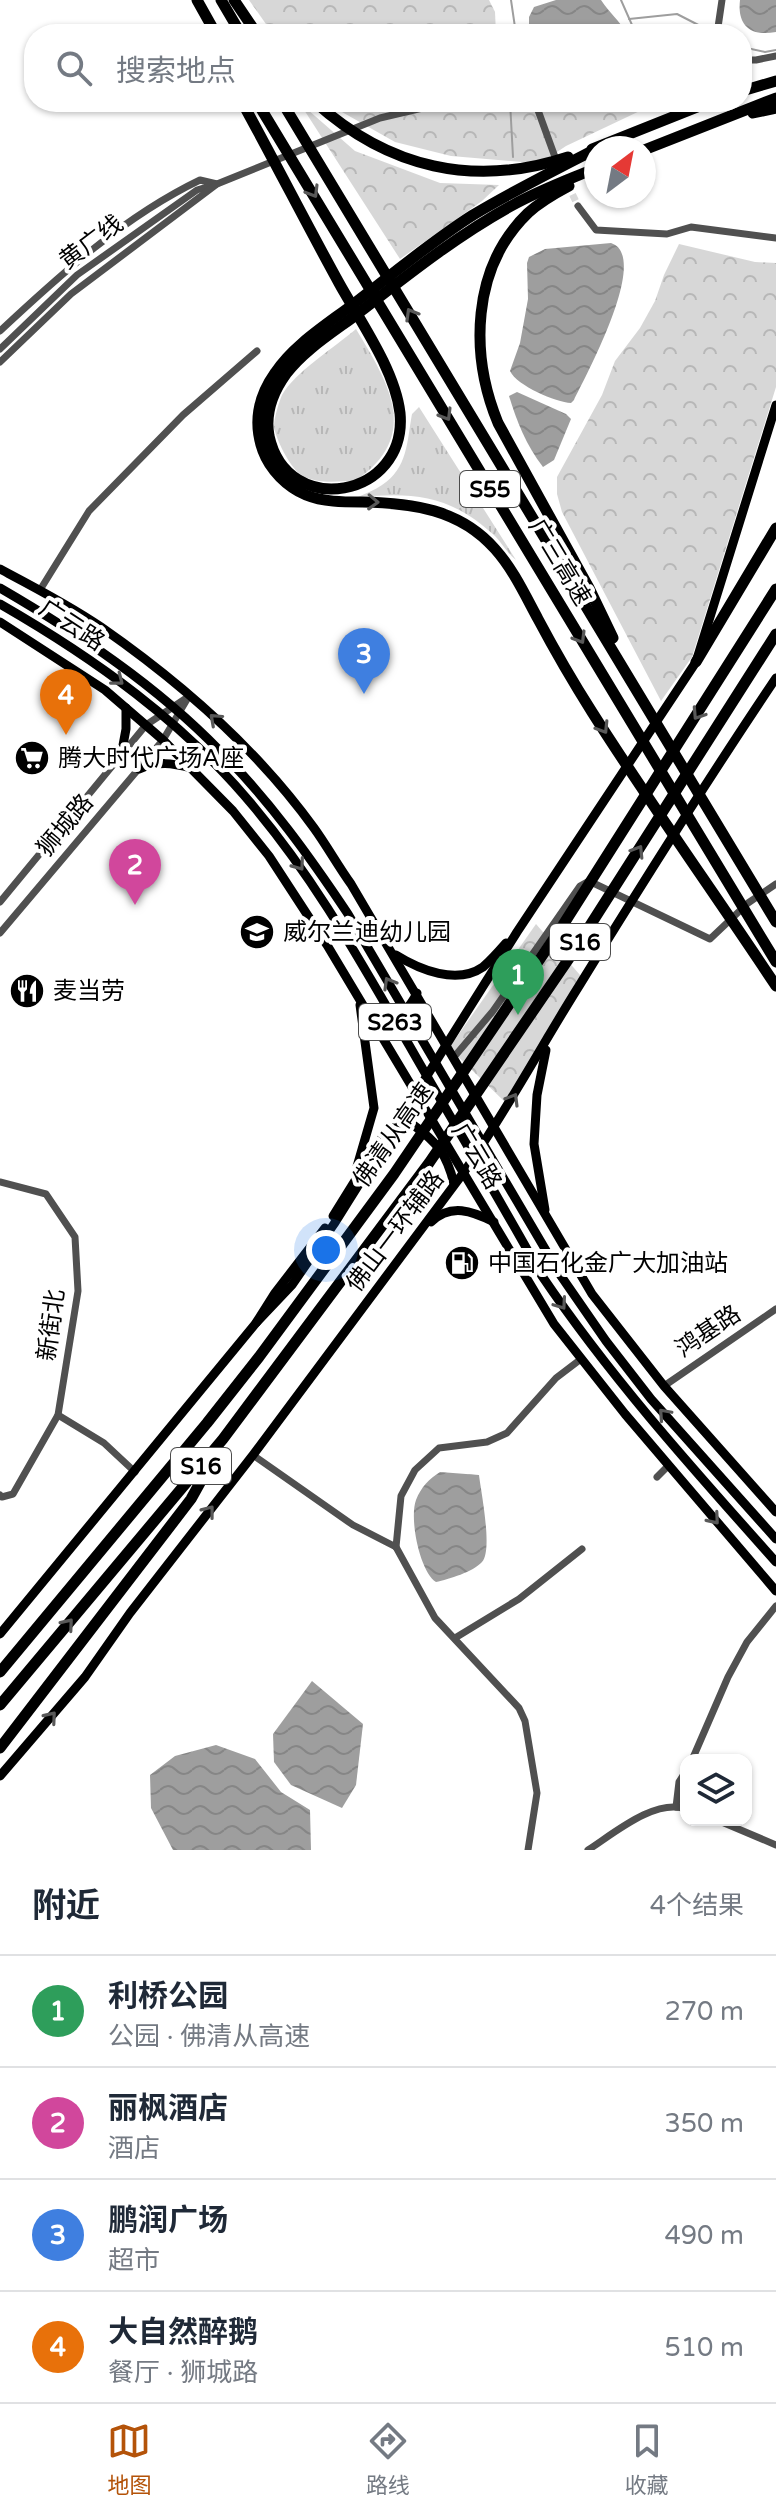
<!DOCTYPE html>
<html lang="zh">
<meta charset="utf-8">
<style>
:root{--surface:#fff;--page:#f6f6f7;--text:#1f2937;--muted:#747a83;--line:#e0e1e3;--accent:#b45309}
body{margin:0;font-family:"Varela Round","Noto Sans SC",sans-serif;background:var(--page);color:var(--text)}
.controls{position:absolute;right:24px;bottom:24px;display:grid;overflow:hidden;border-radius:16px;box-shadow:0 2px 6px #0004}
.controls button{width:72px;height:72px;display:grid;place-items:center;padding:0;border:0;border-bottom:2px solid var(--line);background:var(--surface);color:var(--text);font:40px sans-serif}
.compass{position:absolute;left:584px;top:136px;width:72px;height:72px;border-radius:50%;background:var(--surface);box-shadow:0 2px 6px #0004;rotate:32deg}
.you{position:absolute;left:326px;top:1250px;width:28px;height:28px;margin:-20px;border:6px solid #fff;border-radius:50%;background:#1a73e8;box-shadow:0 0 0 12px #1a73e833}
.badge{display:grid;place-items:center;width:52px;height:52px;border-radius:50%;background:var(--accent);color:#fff;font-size:26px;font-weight:700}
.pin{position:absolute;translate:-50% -66px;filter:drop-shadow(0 2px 4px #0008)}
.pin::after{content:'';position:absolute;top:42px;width:28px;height:24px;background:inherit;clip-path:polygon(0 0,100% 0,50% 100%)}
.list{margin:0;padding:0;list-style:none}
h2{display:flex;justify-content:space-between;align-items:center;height:104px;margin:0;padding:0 32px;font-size:34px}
h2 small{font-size:26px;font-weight:400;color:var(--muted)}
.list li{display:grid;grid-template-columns:52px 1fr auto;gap:24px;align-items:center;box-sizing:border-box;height:112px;padding:0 32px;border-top:2px solid var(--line)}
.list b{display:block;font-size:30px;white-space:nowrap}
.list p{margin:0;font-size:26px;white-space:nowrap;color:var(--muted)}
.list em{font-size:26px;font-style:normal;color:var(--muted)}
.icon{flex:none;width:44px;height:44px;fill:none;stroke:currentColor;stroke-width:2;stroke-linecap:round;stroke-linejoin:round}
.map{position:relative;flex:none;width:776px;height:1850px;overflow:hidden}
.search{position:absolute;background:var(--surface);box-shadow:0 2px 6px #0004;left:24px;right:24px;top:24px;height:88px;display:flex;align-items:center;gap:20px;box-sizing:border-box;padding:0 28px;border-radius:32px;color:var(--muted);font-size:30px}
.sheet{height:552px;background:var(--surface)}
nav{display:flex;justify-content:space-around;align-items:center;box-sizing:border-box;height:112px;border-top:2px solid var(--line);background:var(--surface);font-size:22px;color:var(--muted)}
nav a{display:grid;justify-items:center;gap:4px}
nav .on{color:var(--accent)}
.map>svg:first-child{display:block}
</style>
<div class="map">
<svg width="776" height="1850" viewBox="0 0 776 1850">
<defs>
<pattern id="grass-tufts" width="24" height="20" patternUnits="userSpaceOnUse" patternTransform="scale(2)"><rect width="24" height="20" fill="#d7d7d7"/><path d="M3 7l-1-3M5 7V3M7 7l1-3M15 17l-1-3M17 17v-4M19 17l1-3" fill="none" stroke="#b7b7b7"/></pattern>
<pattern id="forest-crowns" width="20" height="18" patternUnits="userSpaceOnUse" patternTransform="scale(2)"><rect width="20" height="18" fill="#d7d7d7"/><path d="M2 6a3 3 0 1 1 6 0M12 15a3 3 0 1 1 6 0" fill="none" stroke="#b7b7b7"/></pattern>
<pattern id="water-waves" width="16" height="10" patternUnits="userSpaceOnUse" patternTransform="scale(2)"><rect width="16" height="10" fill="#9e9e9e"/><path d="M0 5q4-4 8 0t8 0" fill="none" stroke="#868686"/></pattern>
</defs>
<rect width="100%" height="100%" fill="#fff"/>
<g fill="url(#grass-tufts)">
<path d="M 356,329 C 389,384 422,436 355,481 C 338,481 316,485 300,474 C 290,467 275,438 274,426 C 274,418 279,402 282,395 C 295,372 335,347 356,329 Z"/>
<path d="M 419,407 L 516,560 C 507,553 502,543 495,536 C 450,495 416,492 358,497 C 366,493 375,490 382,485 C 408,468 407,441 412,414 Z"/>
</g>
<g fill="url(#forest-crowns)">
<polygon points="249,0 489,0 495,12 496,34 273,34"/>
<polygon points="299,102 355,151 440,183 499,185 482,201 400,259"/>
<polygon points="333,102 642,102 644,109 566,146 548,158 533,163 451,156 395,142 342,112"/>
<polygon points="679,244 755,262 776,263 776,387 692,657 661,701 562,512 557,494 557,477 602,395 615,361 640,328 655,301 664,275"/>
<polygon points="536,924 586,982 505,1102 449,1048"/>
</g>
<g fill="url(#water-waves)">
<path d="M 556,0 L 601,0 C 609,13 620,20 626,34 L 529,34 L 529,17 L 534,7 Z"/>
<path d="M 740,0 L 776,0 L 776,32 C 750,37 737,25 740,0 Z"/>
<path d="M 611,243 C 651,256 586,375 574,400 L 571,403 C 556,402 517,386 510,371 L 520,343 L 528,299 L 527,263 L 529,257 L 545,249 Z"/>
<path d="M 517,392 L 566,414 L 571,419 L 554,460 L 543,467 C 526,445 517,422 509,396 Z"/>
<path d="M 440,1472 L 479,1475 C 481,1492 493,1550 482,1562 C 473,1572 449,1579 436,1582 C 420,1572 409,1519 416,1500 C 421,1487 429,1479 440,1472 Z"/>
<polygon points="312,1681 363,1724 356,1785 342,1808 291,1785 274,1762 273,1734"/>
<polygon points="216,1745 255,1759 281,1792 310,1810 311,1850 173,1850 151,1808 150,1775 175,1756"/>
</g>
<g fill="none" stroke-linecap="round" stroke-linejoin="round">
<g stroke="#9e9e9e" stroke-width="2">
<polyline points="511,0 516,34"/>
<polyline points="621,0 636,34"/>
<polyline points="629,19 677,14 714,33"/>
<polyline points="742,47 765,52 776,50"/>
<polyline points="510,102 513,157"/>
<polyline points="653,102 654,106"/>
</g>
<polyline stroke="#d9d9d9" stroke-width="7" stroke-dasharray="7 3.5" stroke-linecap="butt" points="559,166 578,206"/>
<g stroke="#505050" stroke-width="7">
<polyline points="717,34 722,0"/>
<polyline points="742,60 756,60 776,56"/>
<polyline points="535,102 555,157"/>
<polyline points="578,206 596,230 667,234 691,227 776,238"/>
<path d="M 0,331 C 61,274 125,216 200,180 L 217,184 L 197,190 L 77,275 L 0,349"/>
<polyline points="0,362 71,294 217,184 380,118 448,102"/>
<polyline points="40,590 89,511 183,415 257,351"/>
<polyline points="0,902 146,725 188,697"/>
<polyline points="0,933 163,740 189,696"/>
<polyline points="454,1057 493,1011 580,886 589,881 710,939 748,903 776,884"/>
<polyline points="0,1182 46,1194 75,1237 78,1291 58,1415 13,1494 2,1497 0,1495"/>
<polyline points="664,1386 776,1309"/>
<polyline points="58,1415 104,1443 135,1472"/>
<polyline points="253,1455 353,1525 396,1547 435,1618 519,1708 525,1721 537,1793 528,1850"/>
<polyline points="657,1477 669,1465"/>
<polyline points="396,1547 401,1496 415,1470 439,1448 487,1442 507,1433 556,1378 581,1359"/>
<polyline points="455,1638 519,1599 582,1549"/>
<polyline points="692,1760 728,1677 747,1642 776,1606"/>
<polyline points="676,1807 679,1782 686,1771"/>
<polyline points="717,1820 776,1845"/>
<path d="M 588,1850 C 613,1834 655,1798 686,1809"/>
</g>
<g stroke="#000" stroke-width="9">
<path d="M 0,569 C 34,587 69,605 101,627 C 180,682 257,749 314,828 C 327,846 338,866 351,884 L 592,1294 L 664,1386 L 776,1512"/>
<path d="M 0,588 C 79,634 156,685 220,751 C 269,800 310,857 348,914 L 561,1276 L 606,1341 L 651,1399 L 776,1539"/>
<path d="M 0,604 C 94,658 184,722 254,807 C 317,882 360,961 409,1045 C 453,1122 499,1198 542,1276 C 611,1378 694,1470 776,1562"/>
<polyline points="0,622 105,690 163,740 233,811 269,856 327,945 554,1324 625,1414 776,1591"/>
<polyline points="121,756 126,729 126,708"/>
<path d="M 139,769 C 159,761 171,763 192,768"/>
<path d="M 396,955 C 420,970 457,985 483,967 C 491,960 499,951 506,943"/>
<path d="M 368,1015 C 372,1017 376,1020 381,1021 C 397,1023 411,1006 417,993"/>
<polyline points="356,1170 374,1108 360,1005"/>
<polyline points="545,1210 534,1144 537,1095 546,1050"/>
<path d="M 333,1216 L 387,1129 L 412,1124 C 437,1142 447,1154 454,1184"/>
<path d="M 431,1222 C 451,1203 472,1211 494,1222"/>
<polyline points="256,1323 292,1285 334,1224 517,932 696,662 776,405"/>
<polyline points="0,1634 256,1323 275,1293 325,1228"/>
<path d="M 0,1776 L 85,1677 L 130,1613 L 253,1455 L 464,1172 C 506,1112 540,1048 579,986 C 643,882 708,779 776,678"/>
</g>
<g stroke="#000" stroke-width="11">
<polyline points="197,0 216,34"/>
<polyline points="221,0 241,34"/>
<polyline points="234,0 257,34"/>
<polyline points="742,91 776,81"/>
<path d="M 242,102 C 275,162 306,223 339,283 C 360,321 395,370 400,413 C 408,498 287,520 269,436 C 265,414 273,392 286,374 C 305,349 335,331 360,312 C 409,274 458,235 513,205 C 540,190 568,180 596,168"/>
<polyline points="257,102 776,962"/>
<polyline points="282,102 776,922"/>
<path d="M 315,102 C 388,168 474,188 568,157"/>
<polyline points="753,113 776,108"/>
<polyline points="592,149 710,102"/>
<path d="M 596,149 C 555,170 513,191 473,215 C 432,241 394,273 356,302 C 329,323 294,344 275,373 C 258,397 253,423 263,451 C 270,470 287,487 306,495 C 323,502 343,502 362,502 C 412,503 460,509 495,549 C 513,569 525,595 538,619 C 555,651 573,682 592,712 C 651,805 715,894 776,986"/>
<polyline points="644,150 776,98"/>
<path d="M 569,186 C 554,194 540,202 528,213 C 471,268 470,355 498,423 L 589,588 L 613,638"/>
<polyline points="696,662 776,528"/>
<polyline points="0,1672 207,1423 259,1357 394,1174 563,925 776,589"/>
<polyline points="0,1705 223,1439 429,1163 570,957 776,634"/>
<polyline points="0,1748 191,1499 211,1463"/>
</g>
</g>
<defs><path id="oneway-chevron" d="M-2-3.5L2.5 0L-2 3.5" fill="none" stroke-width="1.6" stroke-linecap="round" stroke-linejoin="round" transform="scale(2)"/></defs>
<g stroke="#595959">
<use href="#oneway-chevron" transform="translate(313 192) rotate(59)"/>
<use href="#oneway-chevron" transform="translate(411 314) rotate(-120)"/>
<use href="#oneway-chevron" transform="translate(446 415) rotate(59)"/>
<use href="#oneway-chevron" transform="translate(373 502) rotate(2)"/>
<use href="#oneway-chevron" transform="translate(580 638) rotate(59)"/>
<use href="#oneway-chevron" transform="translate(118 680) rotate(38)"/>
<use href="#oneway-chevron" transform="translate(698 714) rotate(123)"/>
<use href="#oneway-chevron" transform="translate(215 719) rotate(-138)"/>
<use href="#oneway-chevron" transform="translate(603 728) rotate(58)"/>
<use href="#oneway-chevron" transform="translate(638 851) rotate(-58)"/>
<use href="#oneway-chevron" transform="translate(299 865) rotate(54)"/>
<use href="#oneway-chevron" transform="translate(389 983) rotate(-120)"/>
<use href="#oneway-chevron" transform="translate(513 1099) rotate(-59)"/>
<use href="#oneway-chevron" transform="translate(561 1304) rotate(55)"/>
<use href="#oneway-chevron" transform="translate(664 1414) rotate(-132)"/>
<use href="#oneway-chevron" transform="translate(209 1511) rotate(-52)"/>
<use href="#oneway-chevron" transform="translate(714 1519) rotate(50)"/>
<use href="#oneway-chevron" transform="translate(68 1624) rotate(-50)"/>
<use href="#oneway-chevron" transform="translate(51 1717) rotate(-50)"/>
</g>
<defs>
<g id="supermarket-disc" transform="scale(1.8)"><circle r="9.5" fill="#000" stroke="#fff"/><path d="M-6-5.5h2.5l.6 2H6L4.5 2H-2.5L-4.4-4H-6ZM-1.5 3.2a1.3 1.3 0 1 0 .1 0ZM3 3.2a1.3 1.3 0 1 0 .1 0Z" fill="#fff"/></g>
<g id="school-disc" transform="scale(1.8)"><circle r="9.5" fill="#000" stroke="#fff"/><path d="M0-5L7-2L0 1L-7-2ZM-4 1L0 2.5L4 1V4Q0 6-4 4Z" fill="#fff"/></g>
<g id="restaurant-disc" transform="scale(1.8)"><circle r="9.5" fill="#000" stroke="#fff"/><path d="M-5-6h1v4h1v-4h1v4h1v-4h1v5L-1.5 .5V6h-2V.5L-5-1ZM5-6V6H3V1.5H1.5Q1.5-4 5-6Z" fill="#fff"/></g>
<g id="fuel-disc" transform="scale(1.8)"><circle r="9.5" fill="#000" stroke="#fff"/><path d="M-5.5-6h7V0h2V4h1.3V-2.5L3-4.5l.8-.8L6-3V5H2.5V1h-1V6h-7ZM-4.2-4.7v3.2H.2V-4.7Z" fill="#fff"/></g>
</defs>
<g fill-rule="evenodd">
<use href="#supermarket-disc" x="32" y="758"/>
<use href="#school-disc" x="257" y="932"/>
<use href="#restaurant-disc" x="27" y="991"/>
<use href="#fuel-disc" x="462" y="1263"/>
</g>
<g text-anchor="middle" stroke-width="8" stroke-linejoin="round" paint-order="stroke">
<g fill="#fff" stroke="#4c4c4c" stroke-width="2">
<rect x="460" y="471" width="60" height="36" rx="6"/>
<rect x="550" y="924" width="60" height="36" rx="6"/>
<rect x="359" y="1004" width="72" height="36" rx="6"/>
<rect x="171" y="1448" width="60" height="36" rx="6"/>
</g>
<g font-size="22" font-weight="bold" fill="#000">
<text x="490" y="497">S55</text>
<text x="580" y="950">S16</text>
<text x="395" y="1030">S263</text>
<text x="201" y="1474">S16</text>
</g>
<g font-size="24" fill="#000" stroke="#fff">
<text transform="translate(91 242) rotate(-37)" y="8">黄广线</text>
<text transform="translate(560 562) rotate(59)" y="8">广三高速</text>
<text transform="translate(72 625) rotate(33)" y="8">广云路</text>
<text transform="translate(65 825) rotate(-50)" y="8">狮城路</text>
<text transform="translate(393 1135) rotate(-55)" y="8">佛清从高速</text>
<text transform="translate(477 1156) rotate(59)" y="8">广云路</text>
<text transform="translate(395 1231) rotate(-53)" y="8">佛山一环辅路</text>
<text transform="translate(51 1325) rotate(-82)" y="8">新街北</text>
<text transform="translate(708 1331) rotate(-34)" y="8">鸿基路</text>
</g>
<g font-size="24" fill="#000" stroke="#fff" text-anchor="start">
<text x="58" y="766">腾大时代广场A座</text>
<text x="283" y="940">威尔兰迪幼儿园</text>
<text x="53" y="999">麦当劳</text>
<text x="488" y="1271">中国石化金广大加油站</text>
</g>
</g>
</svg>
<div class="controls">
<button><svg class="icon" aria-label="layers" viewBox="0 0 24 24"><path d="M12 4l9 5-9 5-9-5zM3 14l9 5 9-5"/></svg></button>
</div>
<svg class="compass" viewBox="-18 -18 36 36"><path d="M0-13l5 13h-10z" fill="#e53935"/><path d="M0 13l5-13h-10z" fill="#747a83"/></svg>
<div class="you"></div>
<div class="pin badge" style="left:518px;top:1015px;background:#2e9e5b">1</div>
<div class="pin badge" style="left:135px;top:905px;background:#d1479c">2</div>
<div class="pin badge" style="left:364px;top:694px;background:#3f7fe0">3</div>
<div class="pin badge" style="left:66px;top:735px;background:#e8710a">4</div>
<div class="search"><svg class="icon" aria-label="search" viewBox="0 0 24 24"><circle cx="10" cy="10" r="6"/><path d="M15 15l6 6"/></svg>搜索地点</div>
</div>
<section class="sheet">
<h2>附近<small>4个结果</small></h2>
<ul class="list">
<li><span class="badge" style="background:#2e9e5b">1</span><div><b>利桥公园</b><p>公园 · 佛清从高速</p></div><em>270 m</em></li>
<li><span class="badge" style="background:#d1479c">2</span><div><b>丽枫酒店</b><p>酒店</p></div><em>350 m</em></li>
<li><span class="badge" style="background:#3f7fe0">3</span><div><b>鹏润广场</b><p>超市</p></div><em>490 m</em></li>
<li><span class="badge" style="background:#e8710a">4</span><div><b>大自然醉鹅</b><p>餐厅 · 狮城路</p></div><em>510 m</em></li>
</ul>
</section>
<nav>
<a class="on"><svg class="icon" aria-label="map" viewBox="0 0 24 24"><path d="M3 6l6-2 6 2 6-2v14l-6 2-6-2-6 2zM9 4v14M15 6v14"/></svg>地图</a>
<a><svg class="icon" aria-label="directions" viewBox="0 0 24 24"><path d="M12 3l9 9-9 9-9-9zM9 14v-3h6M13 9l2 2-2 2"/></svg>路线</a>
<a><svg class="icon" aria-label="saved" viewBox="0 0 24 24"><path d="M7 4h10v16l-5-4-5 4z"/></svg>收藏</a>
</nav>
